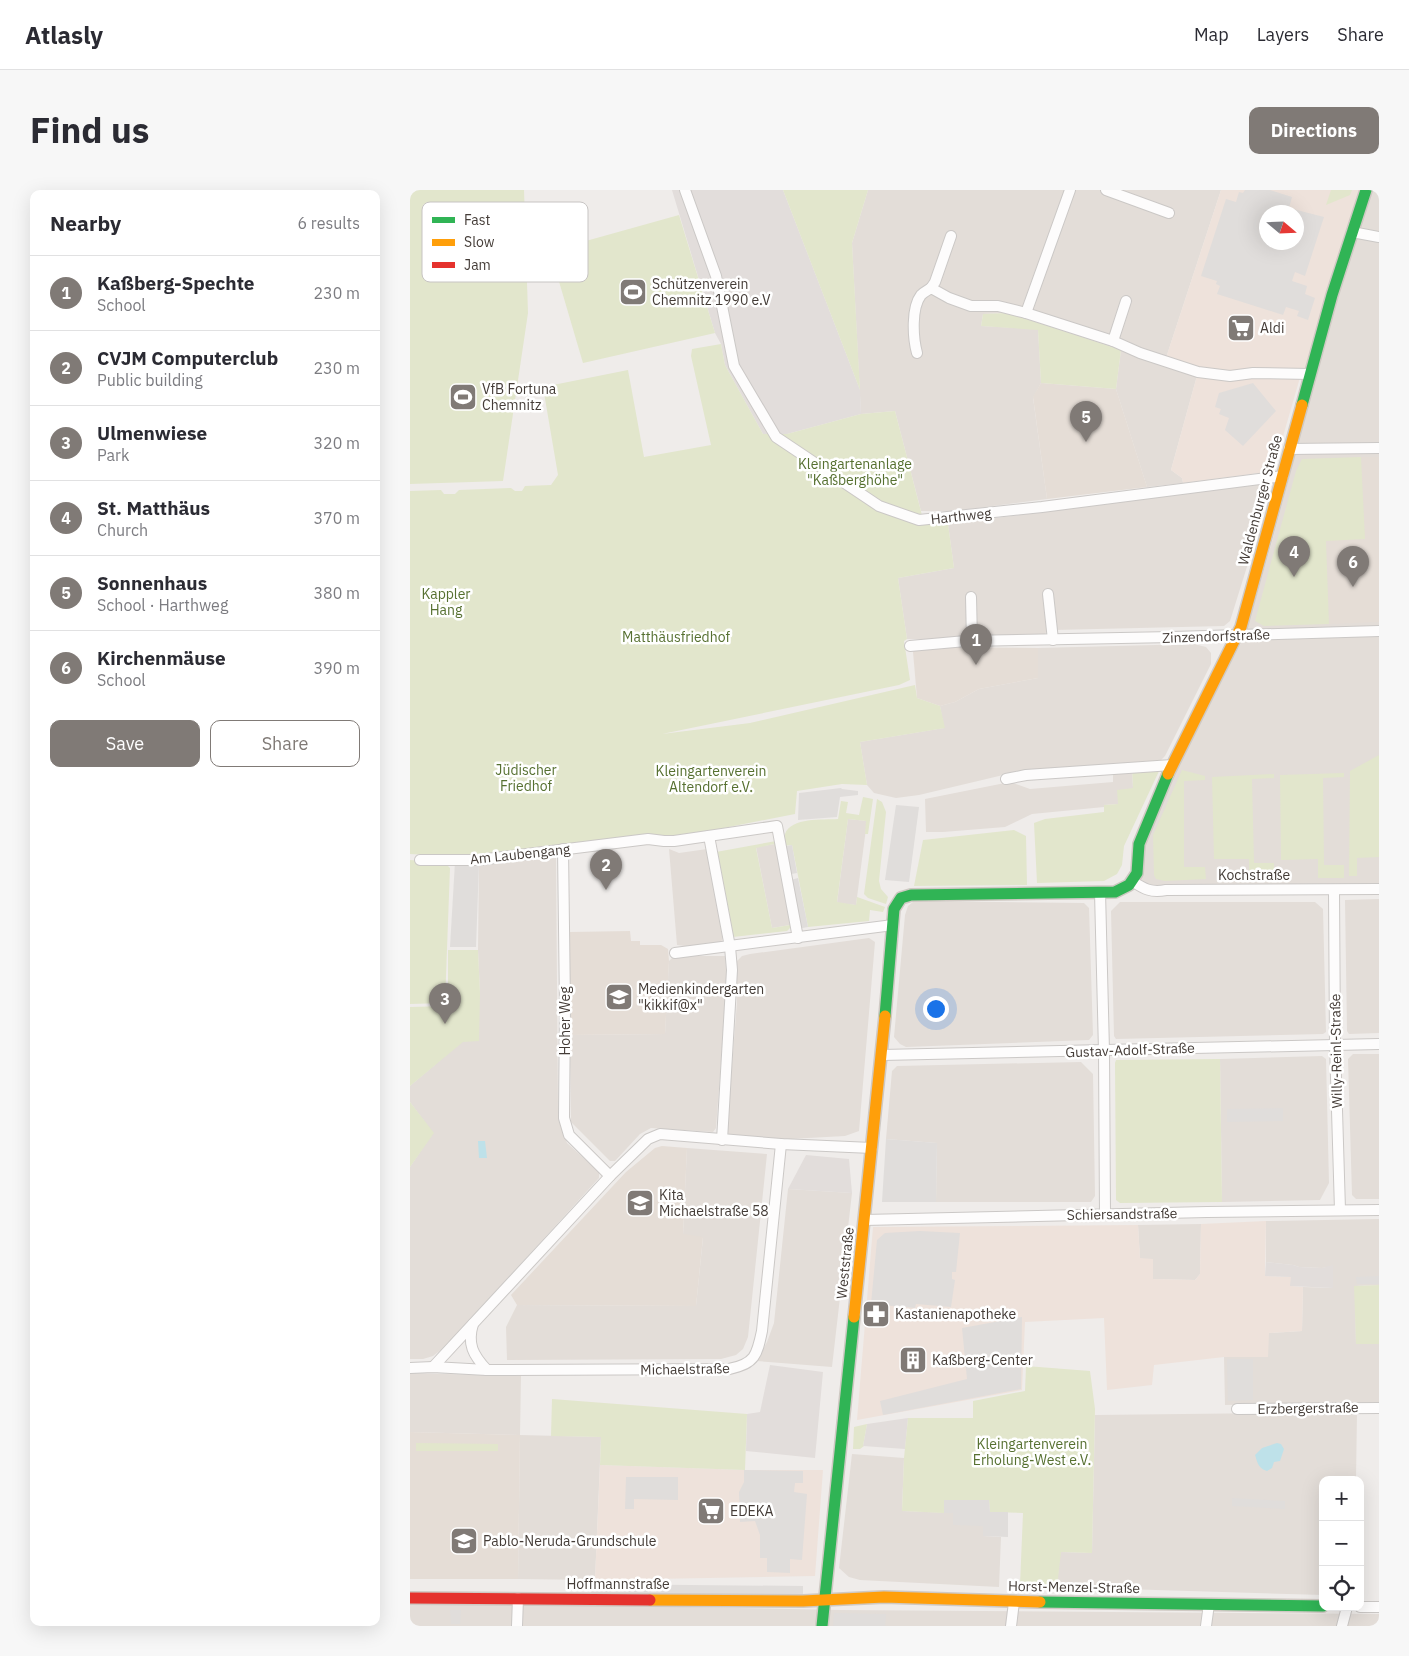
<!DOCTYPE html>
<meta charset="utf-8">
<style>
:root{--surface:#fff;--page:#f7f7f7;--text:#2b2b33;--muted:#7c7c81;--line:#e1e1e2;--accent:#807a76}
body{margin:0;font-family:"IBM Plex Sans",sans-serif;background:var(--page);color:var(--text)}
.controls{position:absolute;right:15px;bottom:15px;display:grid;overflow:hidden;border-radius:10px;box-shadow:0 5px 20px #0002}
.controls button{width:45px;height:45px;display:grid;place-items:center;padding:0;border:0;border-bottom:1px solid var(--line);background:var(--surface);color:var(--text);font:25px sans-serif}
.compass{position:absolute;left:849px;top:15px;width:45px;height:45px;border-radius:50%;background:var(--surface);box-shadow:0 5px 20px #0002;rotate:109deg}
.you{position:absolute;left:525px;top:818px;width:18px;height:18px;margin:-12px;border:4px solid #fff;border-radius:50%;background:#1a73e8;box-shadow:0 0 0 8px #1a73e833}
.badge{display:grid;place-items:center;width:32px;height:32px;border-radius:50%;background:var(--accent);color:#fff;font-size:16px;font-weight:700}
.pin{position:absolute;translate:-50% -41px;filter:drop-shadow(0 1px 2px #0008)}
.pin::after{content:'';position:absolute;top:26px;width:18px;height:15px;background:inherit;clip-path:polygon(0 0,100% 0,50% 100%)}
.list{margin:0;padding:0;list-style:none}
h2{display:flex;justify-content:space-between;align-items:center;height:65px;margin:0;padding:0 20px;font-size:21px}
h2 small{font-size:16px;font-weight:400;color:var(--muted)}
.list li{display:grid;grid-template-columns:32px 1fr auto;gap:15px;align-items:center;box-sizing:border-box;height:75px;padding:0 20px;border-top:1px solid var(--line)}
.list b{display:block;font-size:19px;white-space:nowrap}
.list p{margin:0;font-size:16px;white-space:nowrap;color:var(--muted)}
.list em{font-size:16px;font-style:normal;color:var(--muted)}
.actions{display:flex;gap:10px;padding:15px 20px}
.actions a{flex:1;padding:11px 0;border:1px solid var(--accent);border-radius:10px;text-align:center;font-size:18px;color:var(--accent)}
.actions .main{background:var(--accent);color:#fff}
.icon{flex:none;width:28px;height:28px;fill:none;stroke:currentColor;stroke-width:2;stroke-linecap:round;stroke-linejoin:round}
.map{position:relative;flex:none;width:969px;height:1436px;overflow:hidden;border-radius:10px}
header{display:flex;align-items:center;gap:30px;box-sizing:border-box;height:70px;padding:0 25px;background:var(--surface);border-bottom:1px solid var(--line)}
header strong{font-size:24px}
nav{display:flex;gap:28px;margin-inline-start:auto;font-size:18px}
.intro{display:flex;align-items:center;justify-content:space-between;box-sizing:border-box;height:120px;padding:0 30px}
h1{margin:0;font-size:35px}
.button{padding:12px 22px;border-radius:10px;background:var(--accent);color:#fff;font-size:18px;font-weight:700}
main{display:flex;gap:30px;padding:0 30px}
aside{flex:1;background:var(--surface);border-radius:10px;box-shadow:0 5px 20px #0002}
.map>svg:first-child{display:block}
</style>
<header>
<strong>Atlasly</strong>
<nav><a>Map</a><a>Layers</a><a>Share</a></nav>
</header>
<div class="intro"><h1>Find us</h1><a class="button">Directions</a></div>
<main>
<aside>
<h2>Nearby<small>6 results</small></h2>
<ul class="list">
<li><span class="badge">1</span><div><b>Kaßberg-Spechte</b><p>School</p></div><em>230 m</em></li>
<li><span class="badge">2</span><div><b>CVJM Computerclub</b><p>Public building</p></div><em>230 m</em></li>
<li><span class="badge">3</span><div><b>Ulmenwiese</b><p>Park</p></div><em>320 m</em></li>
<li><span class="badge">4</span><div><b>St. Matthäus</b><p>Church</p></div><em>370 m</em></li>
<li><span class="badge">5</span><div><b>Sonnenhaus</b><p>School · Harthweg</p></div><em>380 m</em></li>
<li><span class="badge">6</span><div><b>Kirchenmäuse</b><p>School</p></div><em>390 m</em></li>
</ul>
<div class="actions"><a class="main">Save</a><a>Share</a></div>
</aside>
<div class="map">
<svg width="969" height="1436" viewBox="0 0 969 1436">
<rect width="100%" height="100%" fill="#efecea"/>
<g fill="#e3ddd8">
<polygon points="458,0 811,0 755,171 788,182 761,280 772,288 773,293 737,297 706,199 711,160 629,133 596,123 573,124 571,136 628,139 631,193 623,208 637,309 544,321 511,321 485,221 451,224 442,53"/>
<polygon points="961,0 969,0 969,698 740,700 727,687 729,653 768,568 835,446 863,348 879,288 900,184"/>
<polygon points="854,294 858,296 846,348 820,431 814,436 644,440 638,437 635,445 572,449 567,445 540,449 497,449 488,388 544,378 538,334"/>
<polygon points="784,454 796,457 801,463 801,474 755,566 750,571 614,580 509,605 486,608 464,603 457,595 450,552 534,538 530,516 545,512 569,499 628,488 628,458"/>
<polygon points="722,579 723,598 708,614 694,615 694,617 622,624 595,637 533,642 516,642 515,609 600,592 620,599 703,592 703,581"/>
<polygon points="438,629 457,631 446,715 427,713"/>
<polygon points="365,654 380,735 362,738 346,657"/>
<polygon points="259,659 269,663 297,659 313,746 311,753 275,756 267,755"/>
<polygon points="146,668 148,919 152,938 157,953 189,982 189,988 36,1156 23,1166 13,1169 0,1169 0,977 23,943 0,912 0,896 53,851 70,803 68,760 69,672"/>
<polygon points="969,709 969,843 939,844 937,841 935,710"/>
<polygon points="504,711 674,713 679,718 683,845 679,850 496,857 490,854 484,847 495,725 498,716"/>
<polygon points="710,712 905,712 913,719 916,842 913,844 706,849 704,846 701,721"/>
<polygon points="459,748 465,752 449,941 435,946 379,949 319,945 317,940 327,812 327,771 332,766 340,764"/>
<polygon points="264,766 315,766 317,792 306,938 303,942 241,938 230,944 205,971 200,971 161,932 160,845 255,844 259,771"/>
<polygon points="943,864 969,864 969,1009 946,1009 942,1005 938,869"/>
<polygon points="912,866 916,869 919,993 910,1010 812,1012 810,869"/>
<polygon points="671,872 683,884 685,1006 681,1012 526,1012 527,953 476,949 482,881 487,876"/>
<polygon points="277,958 357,964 338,1147 333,1159 326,1165 311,1169 97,1170 96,1137 107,1115 286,1116 293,1048 273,1045"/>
<polygon points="378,999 442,1003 422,1177 347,1171 357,1152 364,1133"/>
<polygon points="969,1029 969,1095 945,1096 946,1154 969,1154 969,1212 815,1215 814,1167 858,1167 858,1143 892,1141 893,1097 923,1098 923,1076 912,1078 889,1077 883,1075 856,1072 856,1031"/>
<polygon points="791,1034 790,1084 785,1090 743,1089 730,1069 728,1035"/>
<polygon points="0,1183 111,1186 110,1245 191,1247 185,1390 108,1389 110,1245 0,1242"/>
<polygon points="947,1222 946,1290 913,1290 913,1405 647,1397 650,1362 682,1363 685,1225"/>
<polygon points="442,1264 494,1268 492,1321 543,1323 573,1336 573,1346 591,1347 589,1397 450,1390 439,1387 429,1378"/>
<polygon points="0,1412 431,1420 969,1424 969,1436 0,1436"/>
</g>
<g fill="#eee2db" fill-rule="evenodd">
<path d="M 811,0 L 956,0 L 900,184 L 891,184 L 863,281 L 773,293 L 772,288 L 761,280 L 788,182 L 755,171 ZM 856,22 L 886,22 L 886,52 L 856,52 Z"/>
<polygon points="856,1031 855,1086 881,1087 881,1096 893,1097 892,1141 859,1143 858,1167 814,1167 744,1175 742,1195 697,1200 694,1128 615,1132 612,1200 447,1230 463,1037 728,1035 730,1068 743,1069 743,1089 785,1090 790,1084 791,1034"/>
<polygon points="190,1275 335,1280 413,1280 405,1386 185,1390"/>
</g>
<g fill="#e2dddb">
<polygon points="262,0 373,0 450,200 451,224 377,244 353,244 315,175 311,154 305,143"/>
<polygon points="396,965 439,969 442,1003 378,999"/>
<polygon points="856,1072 883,1075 889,1077 912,1078 923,1075 923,1098 880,1096 881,1087 855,1086"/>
<polygon points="360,1175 413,1182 405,1268 336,1261 337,1224 350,1222"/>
<polygon points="498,1228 495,1259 453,1256 457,1234"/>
</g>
<g fill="#e5ddd6">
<polygon points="631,193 706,199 737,297 637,309 623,207"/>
<polygon points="951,267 969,267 969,432 919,434 916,350 955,349"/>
<polygon points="507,457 628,458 628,488 569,499 545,512 530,516 507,508 503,462"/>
<polygon points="220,741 221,751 230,751 230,755 251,755 258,759 259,771 255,844 160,845 160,742"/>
<polygon points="252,956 277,958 273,1044 293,1047 286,1116 107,1115 101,1105 216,982 245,958"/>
<polygon points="0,1242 110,1245 108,1389 0,1389"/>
</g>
<g fill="#e2e6cc">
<polygon points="0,0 114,0 118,123 93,291 0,294"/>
<polygon points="373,0 458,0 442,53 450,200"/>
<polygon points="921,0 942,0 940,5 916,15"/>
<polygon points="269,25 305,143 173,173 140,61"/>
<polygon points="596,123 629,133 711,160 706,199 631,193 628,140 571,136 573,124"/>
<polygon points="311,154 315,175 353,244 377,244 451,224 485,221 514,333 538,334 544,378 488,388 497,449 494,451 500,490 489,495 252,544 340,533 505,495 507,508 530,516 535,538 450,552 457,595 432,594 387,601 385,624 258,649 68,668 0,664 0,301 31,300 34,304 45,304 49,300 101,298 105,301 112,301 115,296 141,295 148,285 133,197 218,180 234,267 301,255 281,166 282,159"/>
<polygon points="951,267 955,349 916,351 919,434 854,436 845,431 886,281 892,269"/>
<polygon points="969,565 969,667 947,668 947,686 939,686 940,581"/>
<polygon points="722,579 750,579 714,656 712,675 707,684 694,691 627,693 624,633 635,629 694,622 694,615 708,614 707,600 723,598"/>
<polygon points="772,580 795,586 795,590 774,591 774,677 795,677 796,689 755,691 746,689 744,685 743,645"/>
<polygon points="934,583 934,587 913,588 914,675 934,675 934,688 908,688 908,669 871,670 870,585"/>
<polygon points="864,584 864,588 842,589 844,673 864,673 864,687 839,687 839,669 804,669 802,587"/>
<path d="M 453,607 L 463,609 L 458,644 L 455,644 L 456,631 L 438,629 L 427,712 L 446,715 L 447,707 L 450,708 L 475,717 L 473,722 L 460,720 L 459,731 L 398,737 L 382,655 L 374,656 C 374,652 374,647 375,644 C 381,627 413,630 428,629 L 431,611 L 438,612 L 436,623 L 449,625 Z"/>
<polygon points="467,609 472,612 476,622 469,691 471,699 478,707 476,714 458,708 454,704"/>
<polygon points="604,640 616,646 617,695 504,696 513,650"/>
<polygon points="366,651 369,664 367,664 364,654 346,658 362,738 380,735 379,730 382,729 380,738 377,741 323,747 306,662"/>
<polygon points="0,670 35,673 40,678 35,813 0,814"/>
<polygon points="38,760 68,760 70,803 69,851 53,852 0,896 0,817 38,816"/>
<polygon points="810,869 812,1012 710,1013 706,1010 705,873 706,870"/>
<polygon points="0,912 24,943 0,977"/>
<polygon points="969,1095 969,1154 946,1154 944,1096"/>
<polygon points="616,1176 680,1181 685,1219 682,1363 651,1362 647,1397 610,1395 613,1323 580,1322 579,1311 534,1310 534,1323 492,1321 494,1268 498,1228 563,1228 563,1211 615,1201"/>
<polygon points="142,1209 337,1224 335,1280 190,1275 191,1247 141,1246"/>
<polygon points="457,1234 453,1256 454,1256 450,1259 443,1259 444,1237"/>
<polygon points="6,1253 88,1254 88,1261 6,1261"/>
</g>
<g fill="#e0dddb" fill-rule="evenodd">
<path d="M 835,0 L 860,0 L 882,7 L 879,18 L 914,27 L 895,86 L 885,82 L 882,91 L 897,96 L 895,104 L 905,108 L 898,130 L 887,126 L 889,121 L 876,117 L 873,125 L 807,104 L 810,96 L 806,94 L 807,91 L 791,86 L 816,9 L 826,12 L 829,2 L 833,3 ZM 856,22 L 886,22 L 886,52 L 856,52 Z"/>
<polygon points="843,193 866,221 833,256 815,240 819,228 809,224 811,219 805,217 809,203"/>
<polygon points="431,598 432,599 448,601 448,605 430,607 427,627 388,630 389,603"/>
<polygon points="486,615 509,617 499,692 475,690"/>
<polygon points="382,655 387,683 376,685 371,657"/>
<polygon points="45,672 69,673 66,757 40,757"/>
<polygon points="388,688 398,737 387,739 377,691"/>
<polygon points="873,918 873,931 817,932 817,919"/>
<polygon points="476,949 527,953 526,1012 472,1012"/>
<polygon points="510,1041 550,1043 546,1082 542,1082 542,1089 545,1090 541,1117 506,1114 505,1118 461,1114 467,1050 475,1043"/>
<polygon points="969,1086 969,1094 947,1094 946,1087"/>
<polygon points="612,1127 611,1199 473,1225 470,1211 557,1189 552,1138"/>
<polygon points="817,1169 843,1169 843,1210 818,1211"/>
<polygon points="334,1280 393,1281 393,1293 385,1293 384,1302 397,1304 392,1370 380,1369 380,1383 357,1382 357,1368 350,1368 350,1345 345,1331 330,1332 329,1302 334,1292"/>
<polygon points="216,1287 268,1287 268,1310 224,1309 224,1319 215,1319"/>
<polygon points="822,1308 875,1311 875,1319 822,1316"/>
<polygon points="534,1310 579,1310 580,1322 598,1322 598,1347 573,1346 573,1336 543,1335 543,1323 534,1323"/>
<polygon points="181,1394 393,1396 393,1411 181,1409"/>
<polygon points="40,1420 51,1420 50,1434 41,1434"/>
<polygon points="424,1423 476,1424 475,1436 423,1436"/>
</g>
<g fill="#bee1e9">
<polygon points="68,951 75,951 77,968 69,968"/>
<path d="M 867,1253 L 871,1254 L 874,1259 L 870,1271 L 864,1272 L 862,1278 L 857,1281 C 847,1278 847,1270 845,1265 L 852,1258 Z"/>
</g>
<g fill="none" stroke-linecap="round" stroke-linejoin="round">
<g stroke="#cbc8c6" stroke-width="12">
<g id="street">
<polyline points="275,0 306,86 324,176 366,247 469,316 509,330 632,317 873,286"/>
<polyline points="696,0 759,23"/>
<polyline points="942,42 969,47"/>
<polyline points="521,98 525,92 541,46"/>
<polyline points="616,123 660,0"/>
<polyline points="703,151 716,111"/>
<path d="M 507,163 C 503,148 501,118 511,105 C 514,102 518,100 521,98 L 539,108 L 561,116 L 588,116 L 616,123 L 703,151 L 730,163 L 788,182 L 820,186 L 843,183 L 900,184"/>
<polyline points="879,259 969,258"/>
<polyline points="638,404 643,450"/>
<polyline points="561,407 562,451"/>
<polyline points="500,456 556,451 763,447 969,441"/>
<polyline points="596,589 616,585 762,575"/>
<polyline points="299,646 320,757 322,780 312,950"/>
<polyline points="153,659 155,816 154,928 159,945 200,986"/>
<polyline points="10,670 69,670 238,649 254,651 264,651 367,636 388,748"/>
<path d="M 722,691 C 734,699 741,703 756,700 L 969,699"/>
<polyline points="924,701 925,854 930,1020"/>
<polyline points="690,702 694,861 695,1025"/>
<polyline points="265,763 483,735"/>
<polyline points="472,865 969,854"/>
<polyline points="454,1030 797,1022 969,1020"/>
<path d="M 63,1134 C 57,1154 63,1165 77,1180"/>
<polyline points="23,1177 200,986 238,949 250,944 371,954 462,958"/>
<path d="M 0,1178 L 23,1177 L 77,1180 L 319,1179 C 345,1174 347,1165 352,1141 L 371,954"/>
<polyline points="827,1219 969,1218"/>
<polyline points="950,1417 969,1417"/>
<polyline points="107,1436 108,1408"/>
<polyline points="601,1436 604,1412"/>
<polyline points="796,1436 799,1414"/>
<polyline points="932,1436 937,1417"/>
</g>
</g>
<g stroke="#cfc9c3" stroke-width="14">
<g id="fast">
<polyline points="892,215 922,105 956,0"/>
<polyline points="475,826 484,719 491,708 501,705 705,702 719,695 727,683 729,654 758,584"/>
<polyline points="630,1412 913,1416"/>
<polyline points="412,1436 444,1127"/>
</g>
</g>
<g stroke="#cfc9c3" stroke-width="14">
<g id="slow">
<polyline points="758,584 831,437 892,215"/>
<polyline points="444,1127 475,826"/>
<polyline points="240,1410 393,1411 474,1407 630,1412"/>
</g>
</g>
<g stroke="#cfc9c3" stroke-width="14">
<polyline id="jam" points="0,1408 240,1410"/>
</g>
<use href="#street" stroke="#fdfcfc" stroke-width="10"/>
<use href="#fast" stroke="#30b455" stroke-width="11"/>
<use href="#slow" stroke="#ff9f0a" stroke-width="11"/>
<use href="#jam" stroke="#e5322d" stroke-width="11"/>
</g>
<defs>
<g id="stadium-square" transform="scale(1.4375)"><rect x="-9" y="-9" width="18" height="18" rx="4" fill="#807a76" stroke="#fff"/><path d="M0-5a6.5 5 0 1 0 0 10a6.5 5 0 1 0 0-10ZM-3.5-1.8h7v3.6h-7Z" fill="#fff"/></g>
<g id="supermarket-square" transform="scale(1.4375)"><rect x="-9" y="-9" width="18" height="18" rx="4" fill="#807a76" stroke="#fff"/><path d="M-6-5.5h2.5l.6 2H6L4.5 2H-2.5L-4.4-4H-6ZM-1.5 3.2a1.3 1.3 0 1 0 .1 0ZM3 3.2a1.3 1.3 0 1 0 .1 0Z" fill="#fff"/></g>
<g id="school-square" transform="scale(1.4375)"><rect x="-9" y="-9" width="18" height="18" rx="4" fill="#807a76" stroke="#fff"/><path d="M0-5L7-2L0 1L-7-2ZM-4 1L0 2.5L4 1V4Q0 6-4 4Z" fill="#fff"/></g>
<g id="pharmacy-square" transform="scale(1.4375)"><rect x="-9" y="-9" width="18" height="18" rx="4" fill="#807a76" stroke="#fff"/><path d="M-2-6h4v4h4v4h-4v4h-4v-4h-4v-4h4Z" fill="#fff"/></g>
<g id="building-square" transform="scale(1.4375)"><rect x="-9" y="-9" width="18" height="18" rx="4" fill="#807a76" stroke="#fff"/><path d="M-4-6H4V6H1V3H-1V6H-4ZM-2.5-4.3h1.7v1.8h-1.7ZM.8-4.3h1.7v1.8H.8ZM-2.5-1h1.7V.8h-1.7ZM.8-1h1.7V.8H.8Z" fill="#fff"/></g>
</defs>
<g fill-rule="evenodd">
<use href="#stadium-square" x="223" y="102"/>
<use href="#supermarket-square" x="831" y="138"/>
<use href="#stadium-square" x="53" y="207"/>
<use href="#school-square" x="209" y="807"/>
<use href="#school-square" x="230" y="1013"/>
<use href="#pharmacy-square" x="466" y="1124"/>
<use href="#building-square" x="503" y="1170"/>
<use href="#supermarket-square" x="301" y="1321"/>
<use href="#school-square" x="54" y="1351"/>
</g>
<g text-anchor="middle" stroke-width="5" stroke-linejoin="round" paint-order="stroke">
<g font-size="14" fill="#443c37" stroke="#fff" text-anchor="start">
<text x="242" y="99">Schützenverein<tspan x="242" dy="16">Chemnitz 1990 e.V</tspan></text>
<text x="850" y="143">Aldi</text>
<text x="72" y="204">VfB Fortuna<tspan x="72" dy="16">Chemnitz</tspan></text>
<text x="228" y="804">Medienkindergarten<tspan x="228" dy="16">"kikkif@x"</tspan></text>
<text x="249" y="1010">Kita<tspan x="249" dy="16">Michaelstraße 58</tspan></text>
<text x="485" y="1129">Kastanienapotheke</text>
<text x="522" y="1175">Kaßberg-Center</text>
<text x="320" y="1326">EDEKA</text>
<text x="73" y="1356">Pablo-Neruda-Grundschule</text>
</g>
<g font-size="14" fill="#567030" stroke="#fff">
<text x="445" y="279">Kleingartenanlage<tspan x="445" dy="16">"Kaßberghöhe"</tspan></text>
<text x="36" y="409">Kappler<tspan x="36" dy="16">Hang</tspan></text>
<text x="266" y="452">Matthäusfriedhof</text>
<text x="116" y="585">Jüdischer<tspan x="116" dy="16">Friedhof</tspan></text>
<text x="301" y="586">Kleingartenverein<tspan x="301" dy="16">Altendorf e.V.</tspan></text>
<text x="622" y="1259">Kleingartenverein<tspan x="622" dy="16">Erholung-West e.V.</tspan></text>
</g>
<g font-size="14" fill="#443c37" stroke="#fff">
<text transform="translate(850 310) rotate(-75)" y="5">Waldenburger Straße</text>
<text transform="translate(551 326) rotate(-6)" y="5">Harthweg</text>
<text transform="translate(806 446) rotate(-2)" y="5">Zinzendorfstraße</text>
<text transform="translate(110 664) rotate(-6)" y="5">Am Laubengang</text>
<text x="844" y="690">Kochstraße</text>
<text transform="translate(155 831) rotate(-90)" y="5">Hoher Weg</text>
<text transform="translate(720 860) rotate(-2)" y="5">Gustav-Adolf-Straße</text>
<text transform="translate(926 861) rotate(-91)" y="5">Willy-Reinl-Straße</text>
<text transform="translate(712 1024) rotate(-1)" y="5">Schiersandstraße</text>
<text transform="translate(435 1073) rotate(-84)" y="5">Weststraße</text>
<text transform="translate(275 1179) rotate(-1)" y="5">Michaelstraße</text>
<text transform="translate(898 1218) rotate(-1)" y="5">Erzbergerstraße</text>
<text x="208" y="1399">Hoffmannstraße</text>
<text transform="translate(664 1397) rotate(1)" y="5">Horst-Menzel-Straße</text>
</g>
</g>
<rect x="12" y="12" width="166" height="80" rx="8" fill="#fff" stroke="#c7c4c3" stroke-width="1"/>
<rect x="22" y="27" width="23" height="6" fill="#30b455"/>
<rect x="22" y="49" width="23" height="7" fill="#ff9f0a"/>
<rect x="22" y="72" width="23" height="6" fill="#e5322d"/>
<g font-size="14" fill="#443c37">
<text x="54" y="35">Fast</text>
<text x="54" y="57">Slow</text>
<text x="54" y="80">Jam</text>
</g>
</svg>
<div class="controls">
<button>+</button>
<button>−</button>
<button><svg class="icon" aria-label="locate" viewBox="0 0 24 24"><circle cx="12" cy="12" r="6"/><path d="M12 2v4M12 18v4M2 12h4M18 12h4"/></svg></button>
</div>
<svg class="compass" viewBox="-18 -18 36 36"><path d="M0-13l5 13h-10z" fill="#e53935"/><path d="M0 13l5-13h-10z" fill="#7c7c81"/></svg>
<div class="you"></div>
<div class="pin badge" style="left:566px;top:475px">1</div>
<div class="pin badge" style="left:196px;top:700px">2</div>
<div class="pin badge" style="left:35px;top:834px">3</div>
<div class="pin badge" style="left:884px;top:387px">4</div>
<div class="pin badge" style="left:676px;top:252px">5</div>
<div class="pin badge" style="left:943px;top:397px">6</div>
</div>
</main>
